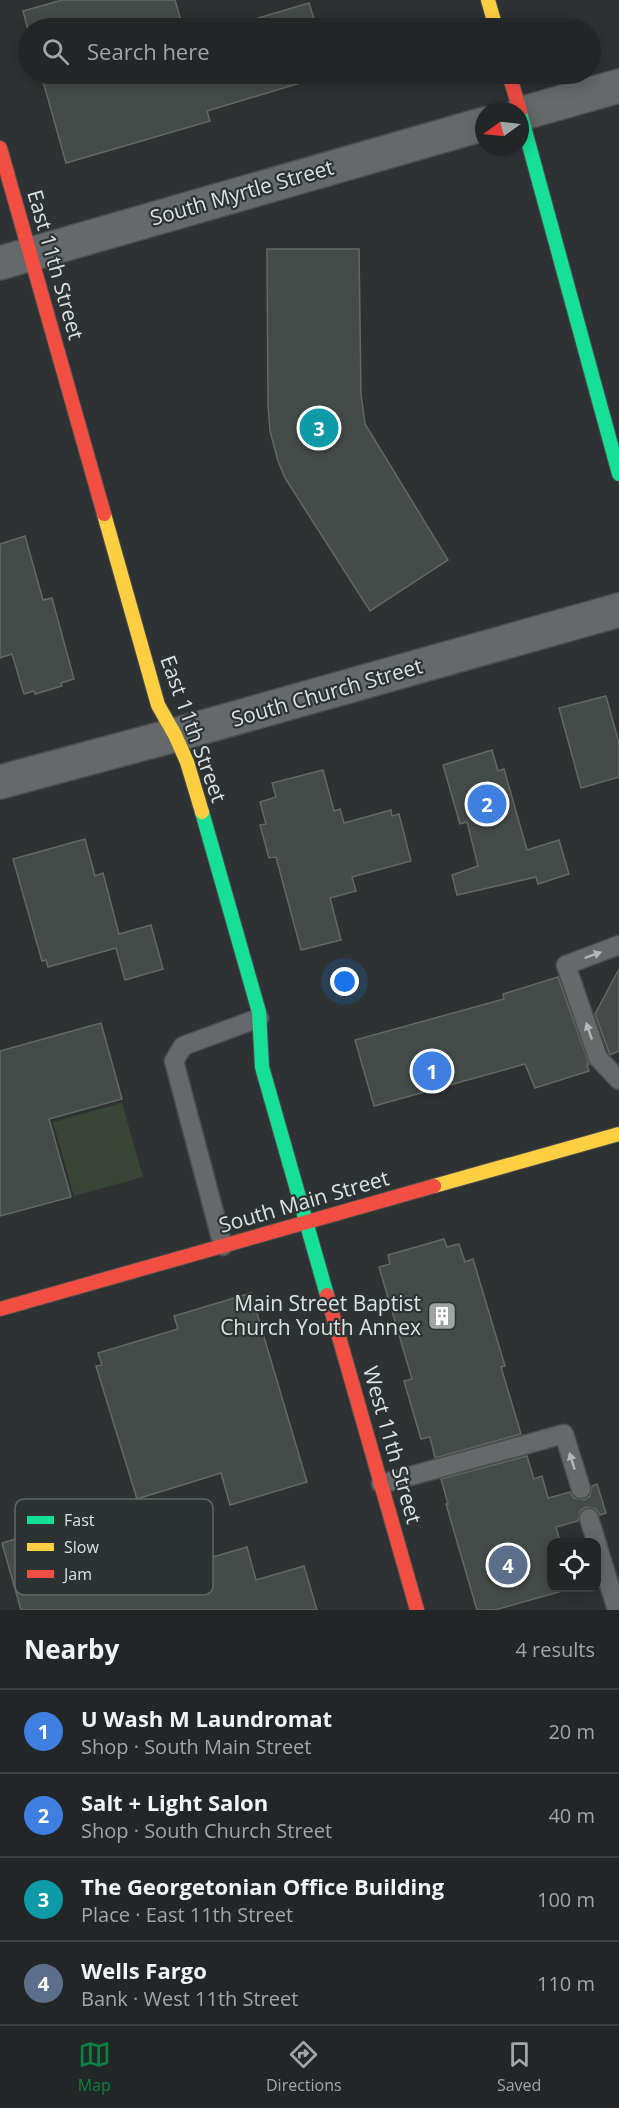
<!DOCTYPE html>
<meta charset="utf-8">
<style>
:root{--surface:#222626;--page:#2a2e2e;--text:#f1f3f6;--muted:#a2a5a7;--line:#3f4343;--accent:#0b8043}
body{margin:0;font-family:"Open Sans",sans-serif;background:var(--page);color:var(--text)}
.controls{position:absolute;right:18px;bottom:18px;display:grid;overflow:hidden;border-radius:12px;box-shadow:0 3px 15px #0003}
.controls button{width:54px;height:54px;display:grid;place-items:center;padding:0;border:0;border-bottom:2px solid var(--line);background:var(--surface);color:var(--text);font:30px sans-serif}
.compass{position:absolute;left:475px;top:102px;width:54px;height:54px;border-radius:50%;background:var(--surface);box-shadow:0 3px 15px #0003;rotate:255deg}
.you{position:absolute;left:345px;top:982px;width:21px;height:21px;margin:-15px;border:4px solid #fff;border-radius:50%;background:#1a73e8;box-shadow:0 0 0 9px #1a73e833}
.badge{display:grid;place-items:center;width:39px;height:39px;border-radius:50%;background:var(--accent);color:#fff;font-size:20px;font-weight:700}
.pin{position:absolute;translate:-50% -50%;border:3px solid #fff;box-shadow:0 2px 6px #0006}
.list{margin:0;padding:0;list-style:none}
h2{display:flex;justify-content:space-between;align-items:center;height:78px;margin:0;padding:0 24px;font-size:26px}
h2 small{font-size:20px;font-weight:400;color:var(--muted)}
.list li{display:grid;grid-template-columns:39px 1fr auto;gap:18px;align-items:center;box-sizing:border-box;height:84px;padding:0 24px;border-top:2px solid var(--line)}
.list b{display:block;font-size:22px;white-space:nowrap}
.list p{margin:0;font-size:20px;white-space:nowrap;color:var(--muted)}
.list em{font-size:20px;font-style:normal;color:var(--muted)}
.icon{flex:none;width:33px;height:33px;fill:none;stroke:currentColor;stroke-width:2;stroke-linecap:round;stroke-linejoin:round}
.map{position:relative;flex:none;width:619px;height:1610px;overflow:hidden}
.search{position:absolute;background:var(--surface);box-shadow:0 3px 15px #0003;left:18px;right:18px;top:18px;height:66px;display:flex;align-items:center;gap:15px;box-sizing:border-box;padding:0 21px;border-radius:33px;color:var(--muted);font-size:22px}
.sheet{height:414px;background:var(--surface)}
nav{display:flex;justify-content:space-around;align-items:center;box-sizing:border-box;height:84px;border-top:2px solid var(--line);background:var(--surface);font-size:16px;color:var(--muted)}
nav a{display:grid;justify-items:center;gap:3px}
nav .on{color:var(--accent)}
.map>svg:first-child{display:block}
</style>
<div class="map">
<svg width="619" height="1610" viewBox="0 0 619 1610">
<rect width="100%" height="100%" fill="#2e3232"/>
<polygon fill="#394535" points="122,1103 143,1177 74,1196 53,1122"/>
<g fill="#444c49" stroke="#646766" stroke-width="1.5">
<polygon points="62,0 175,0 183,28 28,30 23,11"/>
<polygon points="309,3 317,28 224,28"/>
<polygon points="41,74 330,74 207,111 210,121 66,163"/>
<polygon points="267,249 359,249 361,394 365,424 448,560 370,611 285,478 278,461 270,431 268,405"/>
<polygon points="25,536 43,600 52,598 74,679 61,683 62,686 35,694 34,691 24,694 12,654 0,658 0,544"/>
<polygon points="606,696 619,743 619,777 581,788 559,708"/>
<polygon points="492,750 498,771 504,769 527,850 559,840 569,874 538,884 536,877 457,895 452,875 478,866 467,822 460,824 443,765"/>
<polygon points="323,770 334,811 340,809 344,823 391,810 392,816 399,814 411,861 352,877 356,891 330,898 341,940 301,950 276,857 269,858 260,825 266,824 260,802 276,797 272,783"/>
<polygon points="85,839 95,876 103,873 119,934 151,925 163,969 125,980 116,948 48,967 46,960 42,961 13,859"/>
<polygon points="619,969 619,1051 610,1055 595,1014"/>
<polygon points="558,977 589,1064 587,1064 589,1071 535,1088 525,1064 374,1106 355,1040 504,999 503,994"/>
<polygon points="101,1023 122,1099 49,1119 71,1197 0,1216 0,1051"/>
<polygon points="444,1239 447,1247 459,1244 465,1262 473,1259 505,1366 501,1367 521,1434 435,1458 430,1437 421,1439 404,1381 412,1379 379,1267 390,1264 388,1255"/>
<polygon points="251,1293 307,1482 230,1505 221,1473 137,1499 96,1366 102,1365 98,1353 178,1329 174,1316"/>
<polygon points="527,1456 534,1479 542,1476 548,1498 570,1492 574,1498 584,1500 590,1496 592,1486 597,1484 606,1513 600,1515 596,1509 586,1507 580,1511 578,1521 556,1527 560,1542 552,1542 552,1587 573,1588 495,1610 477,1610 446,1504 448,1504 441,1479"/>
<polygon points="73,1522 82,1554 134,1539 145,1577 247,1547 256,1580 304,1566 317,1610 21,1610 2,1543"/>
</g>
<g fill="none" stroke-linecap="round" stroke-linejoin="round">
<g stroke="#4a4e4e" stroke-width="21">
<g id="lane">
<polyline points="619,945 566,965 598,1058 619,1080"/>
<polyline points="223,1246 174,1061 183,1046 259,1018"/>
<polyline points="381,1484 564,1434 581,1489"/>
<polyline points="589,1518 617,1610"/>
</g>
</g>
<g stroke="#4a4e4e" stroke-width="36">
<g id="street">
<polyline points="520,114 619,86"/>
<polyline points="0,263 484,124"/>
<polyline points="0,782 175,735 619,610"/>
</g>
</g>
<g stroke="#4a4e4e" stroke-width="16">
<g id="fast">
<polyline points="520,112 619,474"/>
<polyline points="202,812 259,1012 262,1067 327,1295"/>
</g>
</g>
<g stroke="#4a4e4e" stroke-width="16">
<g id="slow">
<polyline points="488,0 496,28"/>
<polyline points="104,514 158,705 175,735 187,762 202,812"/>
<polyline points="434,1186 619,1134"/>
</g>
</g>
<g stroke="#4a4e4e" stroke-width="16">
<g id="jam">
<polyline points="509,74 520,111"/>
<polyline points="0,148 104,514"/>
<polyline points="327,1295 417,1610"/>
<polyline points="0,1309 434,1186"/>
</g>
</g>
<use href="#lane" stroke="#656969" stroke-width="18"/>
<use href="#street" stroke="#656969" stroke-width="33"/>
<use href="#fast" stroke="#16e098" stroke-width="14"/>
<use href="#slow" stroke="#ffcf43" stroke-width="14"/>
<use href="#jam" stroke="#f24e42" stroke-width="14"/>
</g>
<defs><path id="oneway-solid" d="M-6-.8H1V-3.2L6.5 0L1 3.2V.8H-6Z" transform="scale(1.5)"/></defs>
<g fill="#b2b7b7">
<use href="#oneway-solid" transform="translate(593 955) rotate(-20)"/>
<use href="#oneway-solid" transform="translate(589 1031) rotate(-109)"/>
<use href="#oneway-solid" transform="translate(572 1461) rotate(-107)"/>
</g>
<defs>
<g id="building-square" transform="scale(1.5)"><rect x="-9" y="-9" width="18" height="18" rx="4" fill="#9fa4a4" stroke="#2c3433"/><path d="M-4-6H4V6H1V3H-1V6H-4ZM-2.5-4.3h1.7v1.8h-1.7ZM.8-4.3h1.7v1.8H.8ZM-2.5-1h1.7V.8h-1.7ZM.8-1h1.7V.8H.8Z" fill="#fff"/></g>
</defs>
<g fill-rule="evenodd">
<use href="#building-square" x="442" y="1316"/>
</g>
<g text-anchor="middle" stroke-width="4.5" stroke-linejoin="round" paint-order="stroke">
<g font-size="21" fill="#dce1e1" stroke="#2c3433">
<text transform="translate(242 193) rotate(-16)" y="7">South Myrtle Street</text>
<text transform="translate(55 265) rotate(74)" y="7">East 11th Street</text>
<text transform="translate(327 693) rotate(-16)" y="7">South Church Street</text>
<text transform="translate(193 729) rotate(70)" y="7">East 11th Street</text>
<text transform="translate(304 1202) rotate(-16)" y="7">South Main Street</text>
<text transform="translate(392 1445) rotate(74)" y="7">West 11th Street</text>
</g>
<g font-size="21" fill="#dce1e1" stroke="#2c3433" text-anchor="end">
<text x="421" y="1311">Main Street Baptist<tspan x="421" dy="24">Church Youth Annex</tspan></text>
</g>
</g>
<rect x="15" y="1499" width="198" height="96" rx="9" fill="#2c3433" stroke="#616867" stroke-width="1.5"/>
<rect x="27" y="1516" width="27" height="8" fill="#16e098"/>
<rect x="27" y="1543" width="27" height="8" fill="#ffcf43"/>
<rect x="27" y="1570" width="27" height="8" fill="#f24e42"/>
<g font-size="16" fill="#dce1e1">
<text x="64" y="1526">Fast</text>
<text x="64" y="1553">Slow</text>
<text x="64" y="1580">Jam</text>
</g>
</svg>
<div class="controls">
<button><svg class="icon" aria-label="locate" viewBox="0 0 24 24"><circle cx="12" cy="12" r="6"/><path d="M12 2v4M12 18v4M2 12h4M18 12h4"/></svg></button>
</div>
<svg class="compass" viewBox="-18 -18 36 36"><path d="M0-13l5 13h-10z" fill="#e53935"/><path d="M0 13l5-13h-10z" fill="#a2a5a7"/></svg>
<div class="you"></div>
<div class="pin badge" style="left:432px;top:1071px;background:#3f7fe0">1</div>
<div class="pin badge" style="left:487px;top:804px;background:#3f7fe0">2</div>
<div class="pin badge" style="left:319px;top:428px;background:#0f9aa8">3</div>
<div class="pin badge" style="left:508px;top:1565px;background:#5c6f8a">4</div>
<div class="search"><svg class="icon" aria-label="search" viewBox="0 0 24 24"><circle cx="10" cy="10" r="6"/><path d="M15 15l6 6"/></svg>Search here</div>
</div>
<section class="sheet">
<h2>Nearby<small>4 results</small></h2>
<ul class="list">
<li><span class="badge" style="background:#3f7fe0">1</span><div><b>U Wash M Laundromat</b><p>Shop · South Main Street</p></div><em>20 m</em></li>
<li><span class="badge" style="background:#3f7fe0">2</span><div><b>Salt + Light Salon</b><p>Shop · South Church Street</p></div><em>40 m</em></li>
<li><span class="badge" style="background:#0f9aa8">3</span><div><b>The Georgetonian Office Building</b><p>Place · East 11th Street</p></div><em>100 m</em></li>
<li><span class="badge" style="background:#5c6f8a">4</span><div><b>Wells Fargo</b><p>Bank · West 11th Street</p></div><em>110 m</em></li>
</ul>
</section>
<nav>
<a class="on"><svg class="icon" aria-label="map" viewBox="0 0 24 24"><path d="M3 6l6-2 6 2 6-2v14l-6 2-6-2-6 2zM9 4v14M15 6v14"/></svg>Map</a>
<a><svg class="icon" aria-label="directions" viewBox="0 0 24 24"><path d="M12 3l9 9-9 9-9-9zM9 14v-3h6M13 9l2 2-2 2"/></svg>Directions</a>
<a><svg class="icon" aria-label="saved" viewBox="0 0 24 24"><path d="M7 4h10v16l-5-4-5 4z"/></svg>Saved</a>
</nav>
